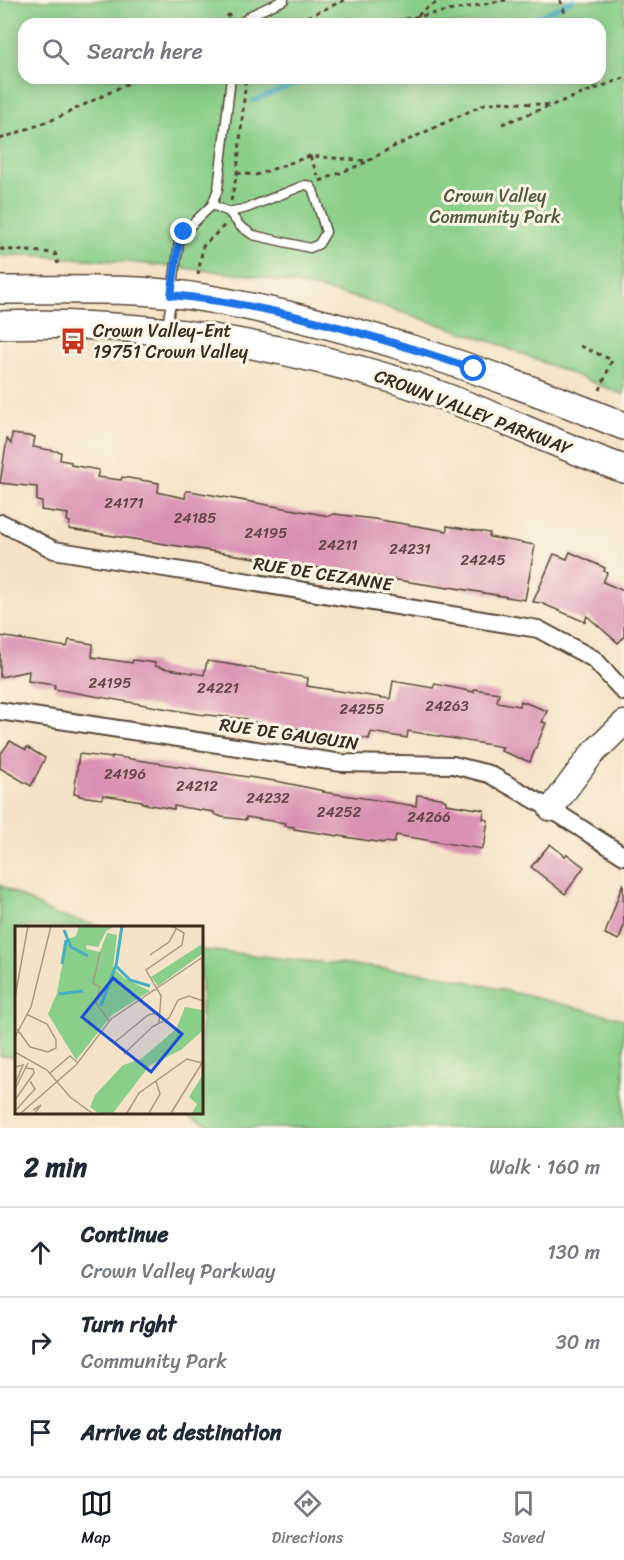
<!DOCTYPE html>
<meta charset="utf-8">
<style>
:root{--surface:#fff;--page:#f6f6f7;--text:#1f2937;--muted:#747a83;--line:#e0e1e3;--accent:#111827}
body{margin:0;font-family:Sriracha,sans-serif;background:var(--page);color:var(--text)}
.stop{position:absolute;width:18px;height:18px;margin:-14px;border:4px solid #1a73e8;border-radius:50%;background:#fff}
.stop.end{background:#1a73e8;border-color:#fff;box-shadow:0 2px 6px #0008}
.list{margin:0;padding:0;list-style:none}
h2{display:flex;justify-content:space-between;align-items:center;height:78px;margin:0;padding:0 24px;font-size:26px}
h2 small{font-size:20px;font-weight:400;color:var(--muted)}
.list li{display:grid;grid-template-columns:39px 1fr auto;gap:18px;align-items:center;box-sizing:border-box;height:90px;padding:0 24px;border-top:2px solid var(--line)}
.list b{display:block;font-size:22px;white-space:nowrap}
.list p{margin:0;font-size:20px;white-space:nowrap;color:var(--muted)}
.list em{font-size:20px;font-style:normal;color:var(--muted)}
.icon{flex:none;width:33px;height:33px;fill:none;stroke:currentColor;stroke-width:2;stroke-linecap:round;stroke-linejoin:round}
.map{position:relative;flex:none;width:624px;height:1128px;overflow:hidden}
.search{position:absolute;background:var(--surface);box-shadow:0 3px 15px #0003;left:18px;right:18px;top:18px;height:66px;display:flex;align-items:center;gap:15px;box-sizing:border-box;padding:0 21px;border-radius:18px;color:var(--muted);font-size:22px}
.sheet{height:348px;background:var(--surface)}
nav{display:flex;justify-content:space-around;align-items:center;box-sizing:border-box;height:84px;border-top:2px solid var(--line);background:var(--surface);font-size:16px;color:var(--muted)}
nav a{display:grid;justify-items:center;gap:3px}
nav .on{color:var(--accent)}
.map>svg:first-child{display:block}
</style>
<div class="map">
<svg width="624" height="1128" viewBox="0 0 624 1128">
<rect width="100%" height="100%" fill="#fcf5e5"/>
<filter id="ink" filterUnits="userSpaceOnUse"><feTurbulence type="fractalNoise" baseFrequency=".0167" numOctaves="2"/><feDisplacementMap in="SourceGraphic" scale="12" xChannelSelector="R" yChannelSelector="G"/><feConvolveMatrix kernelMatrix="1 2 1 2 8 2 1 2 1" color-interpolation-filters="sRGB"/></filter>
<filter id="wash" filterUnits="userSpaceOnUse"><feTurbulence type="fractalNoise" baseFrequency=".008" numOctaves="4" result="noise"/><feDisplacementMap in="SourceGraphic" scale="24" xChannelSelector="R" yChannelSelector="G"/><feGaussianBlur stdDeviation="1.35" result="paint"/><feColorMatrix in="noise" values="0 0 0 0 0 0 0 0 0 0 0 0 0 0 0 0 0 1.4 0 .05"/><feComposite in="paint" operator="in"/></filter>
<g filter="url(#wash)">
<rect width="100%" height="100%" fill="#f4e2c7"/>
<g fill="#89cf89" stroke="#627c54" stroke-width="1.5" fill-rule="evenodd">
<path d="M 0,0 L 624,0 L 624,395 L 490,341 L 361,299 L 310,287 L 249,275 L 128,262 L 29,255 L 0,256 ZM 24,24 L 600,24 L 600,78 L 24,78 Z"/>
<polygon points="0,885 55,915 104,927 16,927 16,1057 0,1056"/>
<polygon points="201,950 437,974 624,1019 624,1128 215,1128 177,1112 201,1112"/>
</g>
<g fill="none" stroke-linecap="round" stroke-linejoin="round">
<g stroke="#46afc5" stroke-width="4.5">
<polyline points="523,24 573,0"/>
<polyline points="253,101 310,78"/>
</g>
</g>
<g id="blocks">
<g fill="#d990b2">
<polygon points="12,434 35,437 33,447 61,452 60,460 71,462 71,465 99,470 97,477 121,480 122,477 159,483 158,492 161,493 185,498 186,491 190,491 329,516 334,514 374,519 447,531 447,526 490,533 489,537 535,545 525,600 449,587 449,588 69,529 70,522 67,521 68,514 41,510 42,502 37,501 37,487 0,483 7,439 11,444"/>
<polygon points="570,552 605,568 604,571 607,573 603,582 624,591 624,637 618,643 587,616 585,622 541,603 533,602 554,554 567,559"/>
<polygon points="0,636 67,647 69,640 93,644 92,657 132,663 133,660 155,663 155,666 163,668 204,675 207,661 228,664 308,678 307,686 390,699 393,681 433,688 435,684 474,692 474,689 499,693 497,702 519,706 521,701 547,711 542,722 546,723 530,762 501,751 503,747 408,731 407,738 371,732 369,739 246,721 246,719 197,714 54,689 55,685 28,681 29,671 0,677"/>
<polygon points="10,741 26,750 27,747 45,758 31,786 0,768 0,755"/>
<polygon points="79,754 112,758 112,756 281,782 324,791 323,792 416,806 417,795 441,798 446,801 446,804 484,810 483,819 488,820 485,841 482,849 396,835 394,843 384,842 384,843 294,829 294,827 285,826 286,823 246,817 246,820 222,817 214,814 214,812 174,806 174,809 150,805 142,803 142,801 103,795 102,799 79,796 79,794 74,794"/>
<polygon points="550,844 565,856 567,854 584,867 565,894 531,867"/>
<polygon points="623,883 624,925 619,940 605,934"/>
</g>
</g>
</g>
<g filter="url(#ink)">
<use href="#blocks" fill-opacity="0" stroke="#574637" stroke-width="1.5"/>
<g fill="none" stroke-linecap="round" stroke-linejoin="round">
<g stroke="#574637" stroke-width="11">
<g id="lane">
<polyline points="240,24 251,15 284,0"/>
<polyline points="212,205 229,212 240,226 253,235 310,248 319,244 326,232 313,190 310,186 305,185 247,208 229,212"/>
<polyline points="167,329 179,242 184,232 212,205 218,189 231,78"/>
</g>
</g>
<g stroke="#574637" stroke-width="20">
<g id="street">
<polyline points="2,523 54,550 538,629 594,659 624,692"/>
<polyline points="0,711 342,763 453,765 489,774 551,809 624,856"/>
</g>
</g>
<g stroke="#574637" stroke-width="27">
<polyline id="secondary" points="551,809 592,754 624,723"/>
</g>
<g stroke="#574637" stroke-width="30">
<g id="primary">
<path d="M 0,290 C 68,290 137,287 204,298 C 349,323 488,371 624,426"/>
<path d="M 0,325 C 135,320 270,342 399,381 C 476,405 548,442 624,469"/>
</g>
</g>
<g stroke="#574637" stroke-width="3" stroke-dasharray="4.5 4.5" stroke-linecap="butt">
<polyline points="560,0 569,24"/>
<polyline points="418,16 422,11 441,0"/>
<polyline points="221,24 225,18 233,12"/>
<polyline points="291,24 345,0"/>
<polyline points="378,24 506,0"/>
<polyline points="591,78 595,89"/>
<polyline points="502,124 624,78"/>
<polyline points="0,139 57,118 139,78"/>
<polyline points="310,156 318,176"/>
<polyline points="237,173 256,175 310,156 368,161 389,149 485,104 499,102 552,105"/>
<polyline points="320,181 367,162"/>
<polyline points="231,201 237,173 246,78"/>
<polyline points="0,249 55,253 58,264"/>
<polyline points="198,275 203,246 225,225"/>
<polyline points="580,346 612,360 600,390"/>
</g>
<use href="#lane" stroke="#fff" stroke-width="8"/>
<use href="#street" stroke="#fff" stroke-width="16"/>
<use href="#secondary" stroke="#fff" stroke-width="24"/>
<use href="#primary" stroke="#fff" stroke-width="27"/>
</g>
</g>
<g fill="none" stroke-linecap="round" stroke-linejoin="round" filter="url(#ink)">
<path stroke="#1a73e8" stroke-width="8" d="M 184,232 L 179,242 L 171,295 C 274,305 376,336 474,369"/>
</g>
<defs>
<g id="bus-bare" transform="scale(2.07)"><path d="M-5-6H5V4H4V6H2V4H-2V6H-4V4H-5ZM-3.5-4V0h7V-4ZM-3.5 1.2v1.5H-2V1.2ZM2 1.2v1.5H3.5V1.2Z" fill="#c8321e" stroke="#fcf5e5" stroke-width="2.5" paint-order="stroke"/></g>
</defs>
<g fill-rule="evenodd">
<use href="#bus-bare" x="73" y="341"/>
</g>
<g text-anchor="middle" stroke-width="6" stroke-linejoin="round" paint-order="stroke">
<g font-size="15" fill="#624443">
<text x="124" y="508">24171</text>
<text x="195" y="523">24185</text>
<text x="266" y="538">24195</text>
<text x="338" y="550">24211</text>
<text x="410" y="554">24231</text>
<text x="483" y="565">24245</text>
<text x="110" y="688">24195</text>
<text x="218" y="693">24221</text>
<text x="447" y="711">24263</text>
<text x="362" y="714">24255</text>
<text x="125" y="779">24196</text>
<text x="197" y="791">24212</text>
<text x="268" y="803">24232</text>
<text x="339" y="817">24252</text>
<text x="429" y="822">24266</text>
</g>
<g font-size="18" fill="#525c3e" stroke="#fcf5e5">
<text x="495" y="202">Crown Valley<tspan x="495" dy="21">Community Park</tspan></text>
</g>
<g font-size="18" fill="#3b2a1e" stroke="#fcf5e5" text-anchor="start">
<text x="93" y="337">Crown Valley-Ent<tspan x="93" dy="21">19751 Crown Valley</tspan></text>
</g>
<g font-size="18" fill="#3b2a1e" stroke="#fcf5e5">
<text transform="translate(473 412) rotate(21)" y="6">CROWN VALLEY PARKWAY</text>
<text transform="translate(323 574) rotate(9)" y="6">RUE DE CEZANNE</text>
<text transform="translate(289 734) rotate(8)" y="6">RUE DE GAUGUIN</text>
</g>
</g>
<g transform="translate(15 926)">
<rect width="188" height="188" fill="#f4e2c7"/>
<path d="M 64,0 L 100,0 L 91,5 L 83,21 L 71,19 L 72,23 L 85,26 L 92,7 L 102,9 L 98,41 L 109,52 L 135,65 L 97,89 L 61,134 L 33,88 L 42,67 L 52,13 L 61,10 ZM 187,18 L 187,28 L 143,60 L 136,51 ZM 170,81 L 187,84 L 187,105 L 166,124 L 135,139 L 98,187 L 83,187 L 75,181 L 80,169 L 108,139 L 126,133 L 161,103 ZM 187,150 L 187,187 L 177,187 L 182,178 L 174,171 Z" fill="#89cf89"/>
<path fill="none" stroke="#46afc5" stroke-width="3" d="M 107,0 L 101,40 L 115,54 L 135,60M 49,4 L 56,21 L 73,30M 47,38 L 51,14M 44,68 L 68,65M 86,80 L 101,39"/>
<path fill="none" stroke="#aa9883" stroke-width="1.5" d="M 85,26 L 78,57 L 85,61 L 81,77 L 94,95M 135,29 L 154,16 L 161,3M 0,71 L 13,0M 144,97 L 146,70 L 131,44 L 167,19 L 169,7 L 157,0M 2,103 L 15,121 L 33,126 L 41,122 L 41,114 L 32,98 L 11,88M 0,111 L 16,81 L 36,0M 100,116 L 133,89 L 143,87M 0,126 L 32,144 L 55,171 L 77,187M 109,128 L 137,101 L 154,92 L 163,74 L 174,70 L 188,75M 0,141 L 8,139 L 0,158M 35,147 L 55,130 L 62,136M 0,163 L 13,137M 0,174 L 19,147 L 18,143 L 11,142M 18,184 L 26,179 L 20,187M 0,185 L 20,163 L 15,155M 6,187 L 61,139 L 96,93 L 188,31M 112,187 L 124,167 L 172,133 L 187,137M 134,187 L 145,168 L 141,155M 156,187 L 187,137"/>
<path fill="#1d4ed8" fill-opacity="0.15" stroke="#1d4ed8" stroke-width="3" d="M 98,52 L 167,108 L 136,146 L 67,91 Z"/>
<rect width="188" height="188" fill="none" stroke="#3b2a1e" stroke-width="3"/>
</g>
</svg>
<div class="stop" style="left:474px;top:369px"></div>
<div class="stop end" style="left:184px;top:232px"></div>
<div class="search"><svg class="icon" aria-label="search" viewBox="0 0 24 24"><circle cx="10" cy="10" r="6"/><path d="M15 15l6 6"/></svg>Search here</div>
</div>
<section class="sheet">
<h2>2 min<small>Walk · 160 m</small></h2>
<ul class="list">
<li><svg class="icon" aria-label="ahead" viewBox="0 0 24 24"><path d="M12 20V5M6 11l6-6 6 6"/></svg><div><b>Continue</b><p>Crown Valley Parkway</p></div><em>130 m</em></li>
<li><svg class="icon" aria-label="right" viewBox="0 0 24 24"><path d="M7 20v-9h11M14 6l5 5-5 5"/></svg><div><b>Turn right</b><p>Community Park</p></div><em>30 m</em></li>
<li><svg class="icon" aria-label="arrive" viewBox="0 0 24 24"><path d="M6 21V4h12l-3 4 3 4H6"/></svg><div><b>Arrive at destination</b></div></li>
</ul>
</section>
<nav>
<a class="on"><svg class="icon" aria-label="map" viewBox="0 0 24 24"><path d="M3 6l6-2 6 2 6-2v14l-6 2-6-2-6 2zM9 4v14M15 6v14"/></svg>Map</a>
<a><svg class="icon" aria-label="directions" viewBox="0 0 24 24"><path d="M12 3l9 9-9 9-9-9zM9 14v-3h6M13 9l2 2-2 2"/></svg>Directions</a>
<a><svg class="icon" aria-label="saved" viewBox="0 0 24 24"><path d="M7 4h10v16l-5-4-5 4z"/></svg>Saved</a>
</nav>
